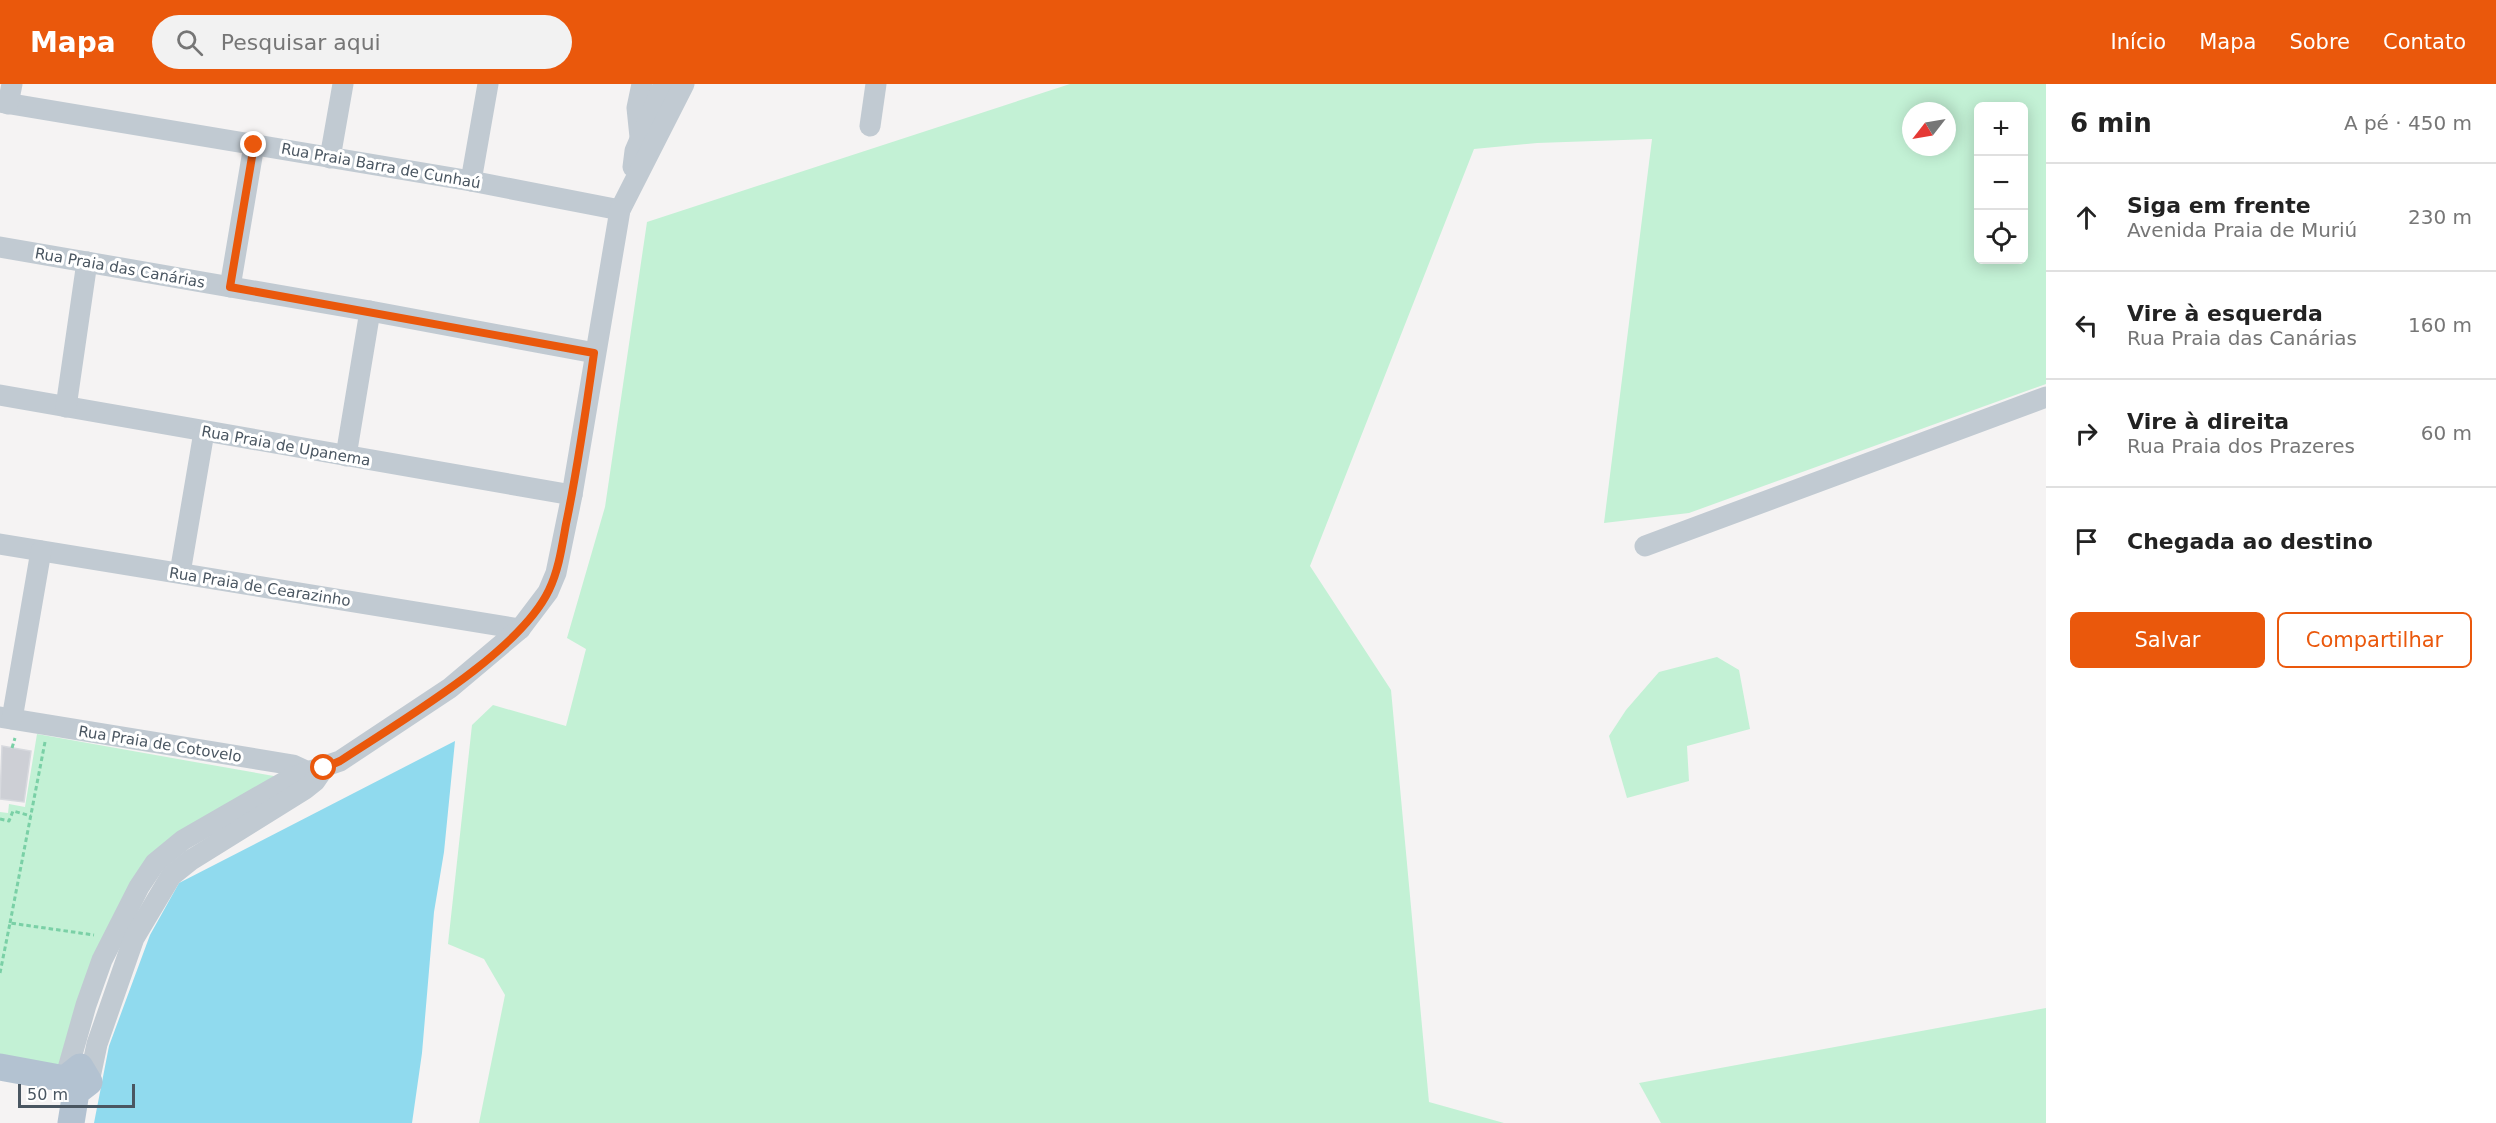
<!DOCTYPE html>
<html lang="pt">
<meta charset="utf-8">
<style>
:root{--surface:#fff;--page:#f2f2f2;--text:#222;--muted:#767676;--line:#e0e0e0;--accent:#ea580c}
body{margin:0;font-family:"DejaVu Sans",sans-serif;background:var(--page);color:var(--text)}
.controls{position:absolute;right:18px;top:18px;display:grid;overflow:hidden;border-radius:9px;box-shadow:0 3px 15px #0003}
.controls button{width:54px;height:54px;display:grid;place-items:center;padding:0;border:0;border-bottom:2px solid var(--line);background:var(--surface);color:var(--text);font:30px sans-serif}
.compass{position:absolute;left:1902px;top:18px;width:54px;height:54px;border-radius:50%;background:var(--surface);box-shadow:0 3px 15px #0003;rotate:239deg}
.scale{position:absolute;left:18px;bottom:15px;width:117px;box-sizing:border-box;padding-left:6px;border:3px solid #4a5661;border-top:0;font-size:16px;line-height:21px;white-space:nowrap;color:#4a5661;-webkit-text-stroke:4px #fff;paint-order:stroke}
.stop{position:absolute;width:18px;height:18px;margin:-14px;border:4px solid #ea580c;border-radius:50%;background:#fff}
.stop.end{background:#ea580c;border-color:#fff;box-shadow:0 2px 6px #0008}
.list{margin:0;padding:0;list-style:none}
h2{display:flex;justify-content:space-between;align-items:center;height:78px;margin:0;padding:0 24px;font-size:26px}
h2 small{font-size:20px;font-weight:400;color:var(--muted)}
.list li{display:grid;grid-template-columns:39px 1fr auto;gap:18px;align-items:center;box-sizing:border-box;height:108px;padding:0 24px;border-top:2px solid var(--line)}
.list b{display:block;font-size:22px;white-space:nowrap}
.list p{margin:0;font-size:20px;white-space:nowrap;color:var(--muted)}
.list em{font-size:20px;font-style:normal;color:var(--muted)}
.actions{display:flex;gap:12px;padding:18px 24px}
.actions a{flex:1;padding:14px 0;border:2px solid var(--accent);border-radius:9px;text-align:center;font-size:21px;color:var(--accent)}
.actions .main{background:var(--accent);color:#fff}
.icon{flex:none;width:33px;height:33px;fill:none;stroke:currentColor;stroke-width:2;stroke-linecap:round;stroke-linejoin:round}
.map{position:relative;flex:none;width:2046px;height:1039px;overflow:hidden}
header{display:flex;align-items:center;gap:36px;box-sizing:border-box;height:84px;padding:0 30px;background:var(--accent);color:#fff}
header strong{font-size:28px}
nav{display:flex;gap:33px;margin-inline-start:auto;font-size:21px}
.search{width:420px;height:54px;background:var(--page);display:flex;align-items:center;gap:15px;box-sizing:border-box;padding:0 21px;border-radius:33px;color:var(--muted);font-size:22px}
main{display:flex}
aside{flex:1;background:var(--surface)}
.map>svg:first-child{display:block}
</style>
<header>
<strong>Mapa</strong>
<div class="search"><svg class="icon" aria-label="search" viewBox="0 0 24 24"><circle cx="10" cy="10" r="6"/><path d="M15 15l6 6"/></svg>Pesquisar aqui</div>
<nav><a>Início</a><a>Mapa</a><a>Sobre</a><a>Contato</a></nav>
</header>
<main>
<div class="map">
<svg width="2046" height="1039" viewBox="0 0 2046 1039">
<rect width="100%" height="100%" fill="#f5f3f3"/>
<g fill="#c3f1d5" fill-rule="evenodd">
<path d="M 1070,0 L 2046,0 L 2046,300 L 1689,429 L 1604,439 L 1652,55 L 1537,59 L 1474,65 L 1310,482 L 1391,606 L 1429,1018 L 1504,1039 L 479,1039 L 505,911 L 484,875 L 448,860 L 472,641 L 493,621 L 566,642 L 586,565 L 567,554 L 605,423 L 647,138 ZM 1978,22 L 2024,22 L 2024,176 L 1978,176 ZM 1911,27 L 1947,27 L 1947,63 L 1911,63 Z"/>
<polygon points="1717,573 1739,586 1750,645 1687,662 1689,697 1627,714 1609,652 1626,626 1659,588"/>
<polygon points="37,650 285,694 161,766 62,983 0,972 0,728 8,729 9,720 25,723"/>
<polygon points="2046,924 2046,1039 1661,1039 1639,999"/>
</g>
<polygon fill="#90daee" points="455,657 444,768 434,828 422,969 412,1039 94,1039 109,962 150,851 179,799"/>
<polygon fill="#cdcfd5" stroke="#d7d9de" stroke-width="1.5" points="2,662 31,667 24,718 0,715"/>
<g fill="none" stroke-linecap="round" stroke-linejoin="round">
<g stroke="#7ad0a6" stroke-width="3" stroke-dasharray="4.5 3" stroke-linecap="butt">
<polyline points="12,664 15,654"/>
<polyline points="0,735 9,737 13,727 31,732"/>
<polyline points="10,839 45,658"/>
<polyline points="0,889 10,839 94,851"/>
</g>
<g stroke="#c1cad2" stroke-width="21">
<polyline points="0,18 471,97 620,126"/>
<polyline points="8,20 12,0"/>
<polyline points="870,42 876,0"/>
<polyline points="640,53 637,24 642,0"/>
<polyline points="330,74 343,0"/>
<polyline points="633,83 635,67 664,0"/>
<polyline points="471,97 488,0"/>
<polyline points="0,163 370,227 595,269"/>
<polyline points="230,203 254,61"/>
<polyline points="0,311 572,411"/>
<polyline points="66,323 87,178"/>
<polyline points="346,372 370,227"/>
<polyline points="0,460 520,545"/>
<polyline points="1645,462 2046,313"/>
<polyline points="180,489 204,348"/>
<polyline points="0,633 293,681 306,687 311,692"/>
<polyline points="12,635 41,467"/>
<polyline points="65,995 86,921 102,876 139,803 155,779 183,756 293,693 340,677 450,604 520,545 548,508 556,489 572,411 620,126 684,0"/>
<polyline points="89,998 97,960 134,854 171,792 191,776 305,705 315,697 324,684"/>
</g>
<polyline stroke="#b3c2d1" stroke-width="27" points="0,983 65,995 80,983 89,998 76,1008 71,1039"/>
</g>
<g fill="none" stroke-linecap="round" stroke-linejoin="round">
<path stroke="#ea580c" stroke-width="8" d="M 254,61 L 230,203 L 594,269 C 586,326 578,383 566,440 C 562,462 559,485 549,506 C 519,569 399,638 340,677 L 324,684"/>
</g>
<g text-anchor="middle" stroke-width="6" stroke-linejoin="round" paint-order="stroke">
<g font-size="15" fill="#4a5661" stroke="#fff">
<text transform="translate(381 82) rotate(10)" y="5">Rua Praia Barra de Cunhaú</text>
<text transform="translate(120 184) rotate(10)" y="5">Rua Praia das Canárias</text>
<text transform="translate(286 362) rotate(10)" y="5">Rua Praia de Upanema</text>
<text transform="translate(260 503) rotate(9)" y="5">Rua Praia de Cearazinho</text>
<text transform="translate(160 660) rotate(9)" y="5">Rua Praia de Cotovelo</text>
</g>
</g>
</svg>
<div class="controls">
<button>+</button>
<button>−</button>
<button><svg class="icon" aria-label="locate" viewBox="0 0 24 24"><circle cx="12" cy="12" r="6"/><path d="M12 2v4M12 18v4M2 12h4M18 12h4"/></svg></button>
</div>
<svg class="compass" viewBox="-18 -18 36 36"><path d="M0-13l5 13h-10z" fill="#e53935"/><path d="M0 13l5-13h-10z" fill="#767676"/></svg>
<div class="scale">50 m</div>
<div class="stop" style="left:324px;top:684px"></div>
<div class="stop end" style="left:254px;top:61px"></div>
</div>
<aside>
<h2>6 min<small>A pé · 450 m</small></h2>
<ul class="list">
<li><svg class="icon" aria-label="ahead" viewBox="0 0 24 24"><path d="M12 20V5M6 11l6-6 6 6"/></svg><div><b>Siga em frente</b><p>Avenida Praia de Muriú</p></div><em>230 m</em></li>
<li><svg class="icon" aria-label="left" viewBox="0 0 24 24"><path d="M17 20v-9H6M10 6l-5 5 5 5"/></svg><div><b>Vire à esquerda</b><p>Rua Praia das Canárias</p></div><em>160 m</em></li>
<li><svg class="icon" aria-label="right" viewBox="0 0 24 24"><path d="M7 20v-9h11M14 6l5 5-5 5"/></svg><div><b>Vire à direita</b><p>Rua Praia dos Prazeres</p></div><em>60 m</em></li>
<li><svg class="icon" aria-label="arrive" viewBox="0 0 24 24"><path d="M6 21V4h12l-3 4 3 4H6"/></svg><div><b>Chegada ao destino</b></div></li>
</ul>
<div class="actions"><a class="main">Salvar</a><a>Compartilhar</a></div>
</aside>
</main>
